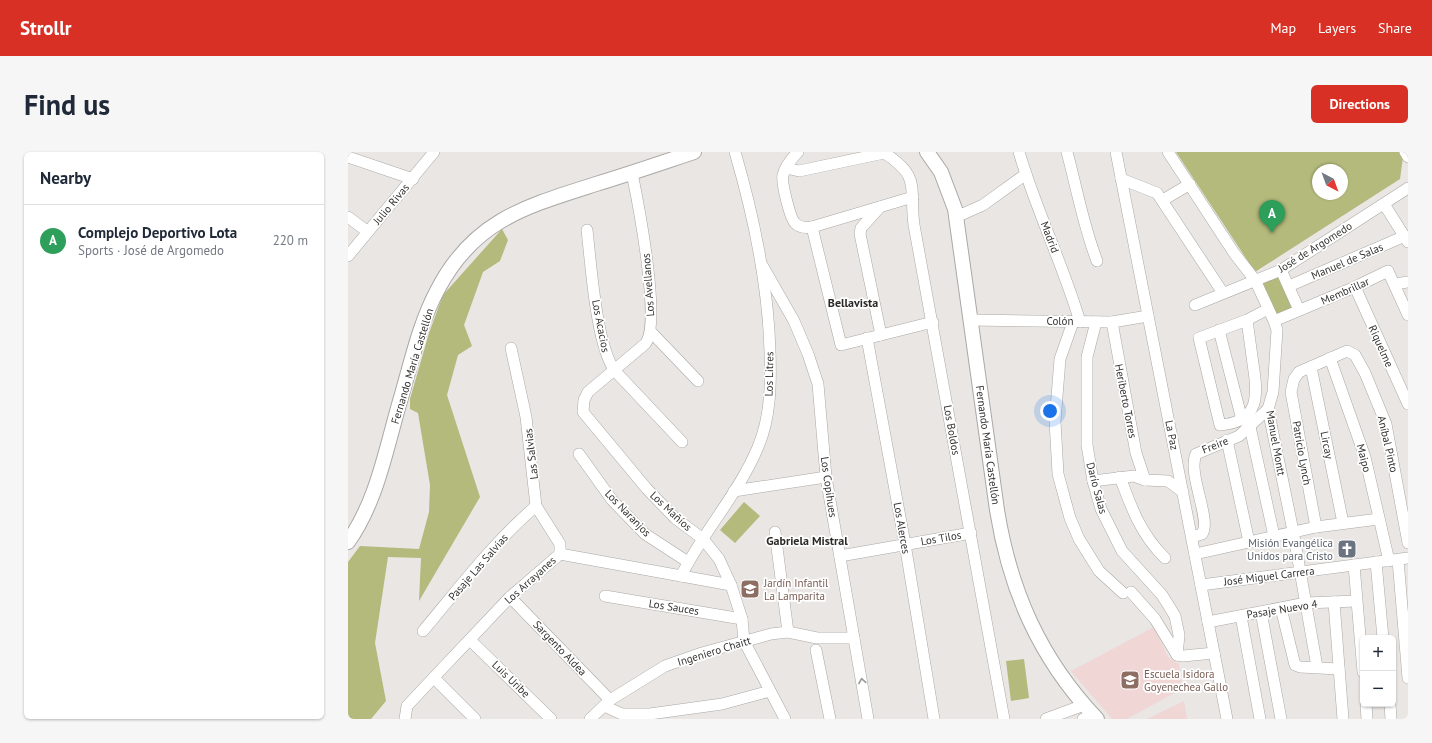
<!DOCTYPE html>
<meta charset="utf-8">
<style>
:root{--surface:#fff;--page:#f6f6f7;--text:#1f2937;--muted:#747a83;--line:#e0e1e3;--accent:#d93025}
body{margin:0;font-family:"PT Sans",sans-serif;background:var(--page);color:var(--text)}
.controls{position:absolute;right:12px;bottom:12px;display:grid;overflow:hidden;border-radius:6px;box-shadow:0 1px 3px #0004}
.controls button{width:36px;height:36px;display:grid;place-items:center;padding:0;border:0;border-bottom:1px solid var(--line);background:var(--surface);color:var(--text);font:20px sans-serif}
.compass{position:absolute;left:964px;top:12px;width:36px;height:36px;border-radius:50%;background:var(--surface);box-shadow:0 1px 3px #0004;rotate:139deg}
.you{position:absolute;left:702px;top:259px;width:14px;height:14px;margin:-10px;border:3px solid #fff;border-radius:50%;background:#1a73e8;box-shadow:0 0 0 6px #1a73e833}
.badge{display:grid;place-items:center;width:26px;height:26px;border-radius:50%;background:var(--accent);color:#fff;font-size:13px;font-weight:700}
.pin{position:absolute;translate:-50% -33px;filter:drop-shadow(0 1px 2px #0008)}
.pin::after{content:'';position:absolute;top:21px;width:14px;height:12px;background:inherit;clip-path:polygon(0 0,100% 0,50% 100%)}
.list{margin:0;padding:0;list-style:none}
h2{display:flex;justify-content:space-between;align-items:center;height:52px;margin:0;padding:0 16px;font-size:17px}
h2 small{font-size:13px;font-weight:400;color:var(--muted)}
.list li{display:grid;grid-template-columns:26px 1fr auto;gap:12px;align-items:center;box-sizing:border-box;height:72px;padding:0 16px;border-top:1px solid var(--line)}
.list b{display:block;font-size:15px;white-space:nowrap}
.list p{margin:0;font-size:13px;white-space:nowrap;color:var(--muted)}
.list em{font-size:13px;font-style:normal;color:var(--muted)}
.map{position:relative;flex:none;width:1060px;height:567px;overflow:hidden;border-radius:6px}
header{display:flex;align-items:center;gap:24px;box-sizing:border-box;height:56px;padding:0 20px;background:var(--accent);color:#fff}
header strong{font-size:19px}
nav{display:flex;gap:22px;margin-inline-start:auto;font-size:14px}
.intro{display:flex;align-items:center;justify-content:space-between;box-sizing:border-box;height:96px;padding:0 24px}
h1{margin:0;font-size:28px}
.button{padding:10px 18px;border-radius:6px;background:var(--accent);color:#fff;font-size:14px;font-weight:700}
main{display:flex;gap:24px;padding:0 24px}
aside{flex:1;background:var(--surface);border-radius:6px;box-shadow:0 1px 3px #0004}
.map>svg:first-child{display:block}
</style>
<header>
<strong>Strollr</strong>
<nav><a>Map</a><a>Layers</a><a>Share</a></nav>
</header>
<div class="intro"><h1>Find us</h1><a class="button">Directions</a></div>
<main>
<aside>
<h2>Nearby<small></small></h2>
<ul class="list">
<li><span class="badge" style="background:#2e9e5b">A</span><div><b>Complejo Deportivo Lota</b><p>Sports · José de Argomedo</p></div><em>220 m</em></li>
</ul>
</aside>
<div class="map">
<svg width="1060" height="567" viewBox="0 0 1060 567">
<rect width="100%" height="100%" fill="#e9e6e4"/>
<g fill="#f1d6d6">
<polygon points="806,475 820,505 831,512 834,537 779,567 764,567 723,519"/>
<polygon points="836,549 839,567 799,567"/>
</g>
<g fill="#b4ba7b" fill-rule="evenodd">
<path d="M 828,0 L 1052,0 L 1055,5 L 1052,27 L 907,120 ZM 970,18 L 994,18 L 994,42 L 970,42 Z"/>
<polygon points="154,77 160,88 152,109 135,120 116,173 124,194 110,203 99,243 132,345 71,449 73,406 40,405 27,491 38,549 23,567 0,567 0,410 12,394 71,397 81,360 82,333 70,261 62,257 62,247 81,181 95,143"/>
<polygon points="931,121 945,156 927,163 914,128"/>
<polygon points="396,350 412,364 387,391 372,378"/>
<polygon points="676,507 681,546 663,549 658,509"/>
</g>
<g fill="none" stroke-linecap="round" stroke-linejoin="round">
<g stroke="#aaa8a5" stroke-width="12">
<g id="minor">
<path d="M 450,0 C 444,6 437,15 435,23 C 433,30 442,66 447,71 C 451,75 458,76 464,75 L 565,45"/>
<path d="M 535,0 C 574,25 561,35 566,73 L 656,567"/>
<path d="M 671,0 C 688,58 715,112 732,170"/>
<path d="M 719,0 C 729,37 735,73 749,109"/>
<polyline points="768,0 879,567"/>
<polyline points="820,0 886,101 907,128 926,169 929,178 925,240 920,257 945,379 969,515"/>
<polyline points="1057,0 1060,5"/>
<polyline points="0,5 65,27"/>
<polyline points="438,16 451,19 536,1"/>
<path d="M 284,21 C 290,50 314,173 297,192 L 240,240 L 236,248 L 235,260 L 299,337 L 327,366 L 355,387 L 371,407 L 383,433 L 394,467 L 396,489 L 437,567"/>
<polyline points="773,27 809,41 875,141"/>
<polyline points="815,48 842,32"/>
<polyline points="1036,52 1060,90"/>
<polyline points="532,55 513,76 512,82 533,183"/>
<polyline points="0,65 20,80"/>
<polyline points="608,65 635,53 678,22"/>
<polyline points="464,75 493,193 585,170"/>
<path d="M 239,78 C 243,112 248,193 267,219 L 334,290"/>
<polyline points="0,104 86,0"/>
<polyline points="414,113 446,169 460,202 470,232 478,325 520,567"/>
<polyline points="933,118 951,158"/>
<polyline points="1047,132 1060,130"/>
<polyline points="941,134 1057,84"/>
<polyline points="1007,135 1060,252"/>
<polyline points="847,153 933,118 1060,36"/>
<polyline points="623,168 764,170 800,164"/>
<path d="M 899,168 C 901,183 903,197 905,212 C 910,243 912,270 872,273 L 851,186 L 899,168 L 920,157"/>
<polyline points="926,169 1007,135 1040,119 1060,163"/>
<polyline points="725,170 712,207 707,269 710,322 722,366 731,387 751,419 775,441"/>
<polyline points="748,170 739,205 739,293 745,329 753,357 774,399 814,443 827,464 831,483 829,503"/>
<polyline points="764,170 788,301 797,328"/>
<polyline points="871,178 894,268"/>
<polyline points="303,180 350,229"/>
<polyline points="519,186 557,392 586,567"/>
<polyline points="163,196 178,265 188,354 212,392 212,402"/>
<polyline points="982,206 1017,305 1041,409"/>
<polyline points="963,215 995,371"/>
<polyline points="902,275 926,384"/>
<polyline points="879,288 901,390"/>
<polyline points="231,302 264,348 297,382 340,410"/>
<path d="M 772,325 C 783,355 793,383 817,406"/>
<polyline points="745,329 786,324 797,328 820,329 835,340"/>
<polyline points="386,339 478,325"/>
<polyline points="968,375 943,240 946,227 951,220 999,199 1007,203 1017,221 1038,272 1060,391"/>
<polyline points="427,380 440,480"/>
<path d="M 844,385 L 854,382 C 864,368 839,322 848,302 L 891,284 L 920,257"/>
<polyline points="847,402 968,375 1031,367"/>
<polyline points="492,404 623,381"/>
<polyline points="1050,408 1060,526"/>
<polyline points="1028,410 1035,486"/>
<polyline points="1006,413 1015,520"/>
<path d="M 333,424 C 355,380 391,341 410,295 C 423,265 423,230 422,199 C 420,131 406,65 387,0"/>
<polyline points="853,433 1060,406"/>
<polyline points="783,440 807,467 829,503 835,504 866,501"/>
<polyline points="257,444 394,467"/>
<polyline points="162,445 262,548"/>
<polyline points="986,450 995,567"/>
<polyline points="933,456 947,513 952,515 991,517"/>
<polyline points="913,460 933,567"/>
<polyline points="893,464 912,567"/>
<polyline points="860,470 958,451 1008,449"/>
<path d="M 75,479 C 111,436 145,391 188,354"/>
<polyline points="122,488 203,567"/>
<polyline points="468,498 482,567"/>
<polyline points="86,526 127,567"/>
<polyline points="1018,552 1019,567"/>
<polyline points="1042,552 1043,567"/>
<polyline points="256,554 274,562 302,562 374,552 422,539"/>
<polyline points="57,567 59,554 89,522 162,445 212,402 383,433"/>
<polyline points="242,567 262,548 317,514 354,501 423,482 440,480 469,486 506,486"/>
<polyline points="698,567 736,553"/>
<polyline points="735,567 744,563"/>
</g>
</g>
<g stroke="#aaa8a5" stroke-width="16">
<g id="major">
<path d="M 579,0 L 593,20 L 607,57 L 649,358 C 662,439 692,507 749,567"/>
<path d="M 0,390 C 29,349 38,297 52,249 C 63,212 71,172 90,137 C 126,68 179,54 248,32 C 281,22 313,11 346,0"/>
</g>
</g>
<use href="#minor" stroke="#fff" stroke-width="11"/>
<use href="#major" stroke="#fff" stroke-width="14"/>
</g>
<defs><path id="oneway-chevron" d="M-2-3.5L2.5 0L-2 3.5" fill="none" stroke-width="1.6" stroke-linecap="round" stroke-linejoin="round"/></defs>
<use stroke="#9a9998" href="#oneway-chevron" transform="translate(514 529) rotate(-100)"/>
<defs>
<g id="church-square" transform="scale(1)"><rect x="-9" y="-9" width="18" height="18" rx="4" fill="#6b7280" stroke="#fff"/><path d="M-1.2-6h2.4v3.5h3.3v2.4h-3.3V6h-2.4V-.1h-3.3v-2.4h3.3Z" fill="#fff"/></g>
<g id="school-square" transform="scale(1)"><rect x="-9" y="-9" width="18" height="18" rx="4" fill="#8d6e63" stroke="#fff"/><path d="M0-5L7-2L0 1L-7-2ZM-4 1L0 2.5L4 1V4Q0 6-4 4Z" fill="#fff"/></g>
</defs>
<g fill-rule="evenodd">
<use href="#church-square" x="999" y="397"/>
<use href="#school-square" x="402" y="437"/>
<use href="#school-square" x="782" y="528"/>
</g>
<g text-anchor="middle" stroke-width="3.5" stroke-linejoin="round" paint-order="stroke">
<g font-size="11" fill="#343332" stroke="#fff">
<text transform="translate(43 52) rotate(-50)" y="4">Julio Rivas</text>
<text transform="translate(702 85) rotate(69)" y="4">Madrid</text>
<text transform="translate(967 95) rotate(-32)" y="4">José de Argomedo</text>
<text transform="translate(999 109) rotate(-23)" y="4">Manuel de Salas</text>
<text transform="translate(300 133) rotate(-94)" y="4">Los Avellanos</text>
<text transform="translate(997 139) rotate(-24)" y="4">Membrillar</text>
<text x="712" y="173">Colón</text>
<text transform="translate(253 174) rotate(79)" y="4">Los Acacios</text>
<text transform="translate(1033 194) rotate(66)" y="4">Riquelme</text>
<text transform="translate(64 214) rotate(-73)" y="4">Fernando María Castellón</text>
<text transform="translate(421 222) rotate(-89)" y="4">Los Litres</text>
<text transform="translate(778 249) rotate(79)" y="4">Heriberto Torres</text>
<text transform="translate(604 278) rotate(80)" y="4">Los Boldos</text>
<text transform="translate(824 283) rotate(79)" y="4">La Paz</text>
<text transform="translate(928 291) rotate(80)" y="4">Manuel Montt</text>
<text transform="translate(1040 292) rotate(77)" y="4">Aníbal Pinto</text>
<text transform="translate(640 293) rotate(82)" y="4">Fernando María Castellón</text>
<text transform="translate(867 293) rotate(-22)" y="4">Freire</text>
<text transform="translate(979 293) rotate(79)" y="4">Lircay</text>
<text transform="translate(954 301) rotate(80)" y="4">Patricio Lynch</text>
<text transform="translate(183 302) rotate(-97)" y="4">Las Salvias</text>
<text transform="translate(1016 306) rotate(75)" y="4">Maipo</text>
<text transform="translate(481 335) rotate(82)" y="4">Los Copihues</text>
<text transform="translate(749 336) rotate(75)" y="4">Darío Salas</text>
<text transform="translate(323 359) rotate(43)" y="4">Los Mañíos</text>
<text transform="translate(280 361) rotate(46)" y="4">Los Naranjos</text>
<text transform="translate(554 376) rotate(80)" y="4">Los Alerces</text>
<text transform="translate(593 386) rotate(-10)" y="4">Los Tilos</text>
<text transform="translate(130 415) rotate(-49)" y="4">Pasaje Las Salvias</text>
<text transform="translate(921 424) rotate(-7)" y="4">José Miguel Carrera</text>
<text transform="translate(182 428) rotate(-42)" y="4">Los Arrayanes</text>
<text transform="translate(326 455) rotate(9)" y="4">Los Sauces</text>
<text transform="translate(934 457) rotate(-9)" y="4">Pasaje Nuevo 4</text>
<text transform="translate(212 496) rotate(46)" y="4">Sargento Aldea</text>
<text transform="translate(366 499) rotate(-17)" y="4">Ingeniero Chaitt</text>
<text transform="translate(163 527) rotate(44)" y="4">Luis Uribe</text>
</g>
<g font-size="11" fill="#5b616d" stroke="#fff" text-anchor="end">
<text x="985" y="395">Misión Evangélica<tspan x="985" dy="13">Unidos para Cristo</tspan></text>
</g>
<g font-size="11" fill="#785e54" stroke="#fff" text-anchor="start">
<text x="416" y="435">Jardín Infantil<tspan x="416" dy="13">La Lamparita</tspan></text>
<text x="796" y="526">Escuela Isidora<tspan x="796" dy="13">Goyenechea Gallo</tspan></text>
</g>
<g font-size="12" font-weight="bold" fill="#2b2927" stroke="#fff">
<text x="505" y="155">Bellavista</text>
<text x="459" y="393">Gabriela Mistral</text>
</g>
</g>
</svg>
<div class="controls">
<button>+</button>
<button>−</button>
</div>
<svg class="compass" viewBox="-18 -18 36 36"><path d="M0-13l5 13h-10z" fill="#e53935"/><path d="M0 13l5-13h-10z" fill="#747a83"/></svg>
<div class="you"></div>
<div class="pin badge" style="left:924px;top:81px;background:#2e9e5b">A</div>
</div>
</main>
